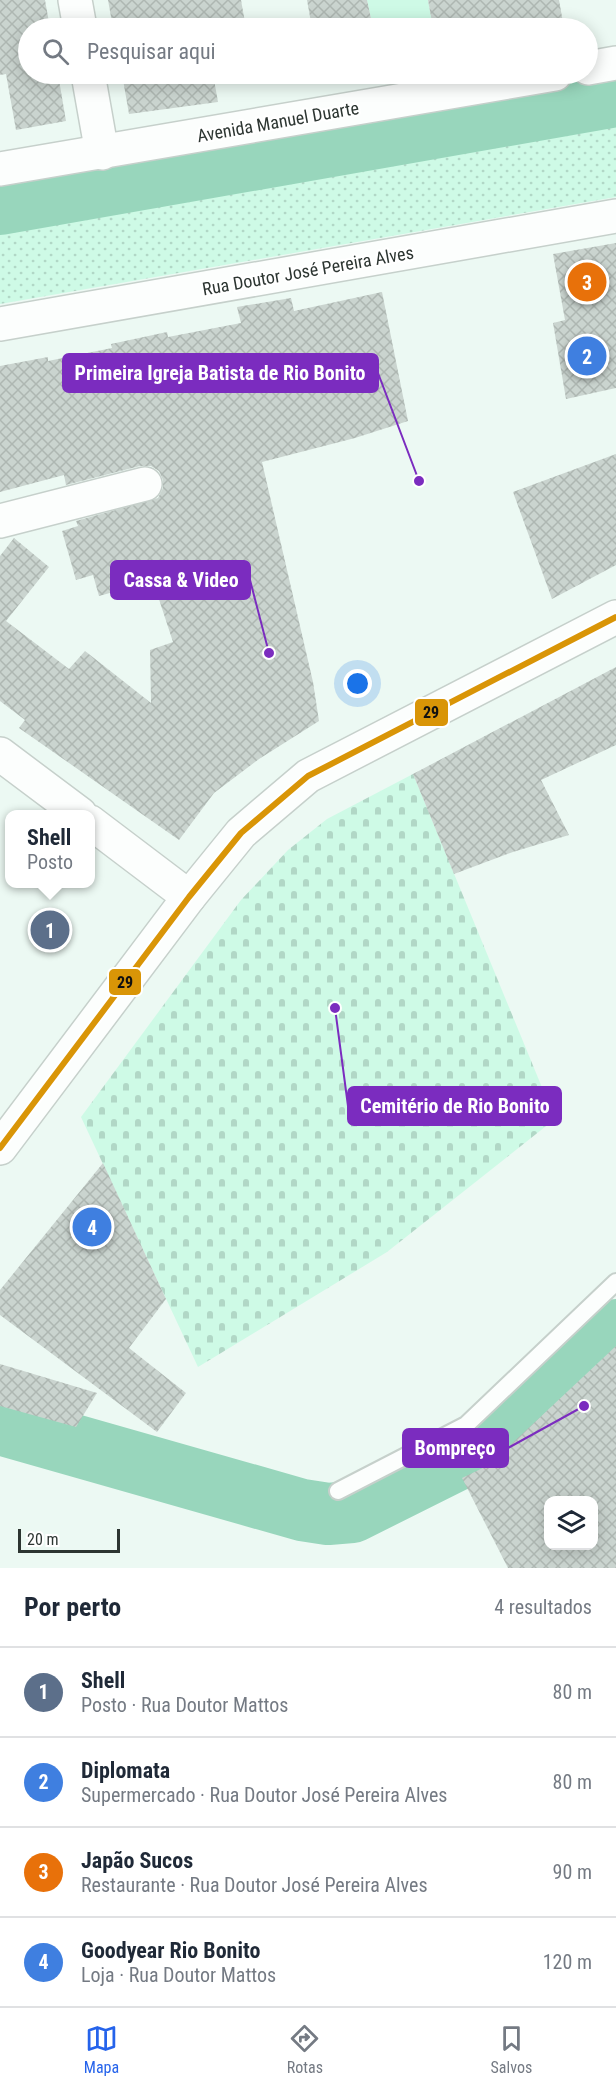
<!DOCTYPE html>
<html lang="pt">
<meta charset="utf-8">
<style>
:root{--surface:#fff;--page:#f6f6f7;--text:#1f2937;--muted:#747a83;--line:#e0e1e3;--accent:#2563eb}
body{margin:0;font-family:"Roboto Condensed",sans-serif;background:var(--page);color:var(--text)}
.controls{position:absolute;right:18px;bottom:18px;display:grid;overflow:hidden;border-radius:12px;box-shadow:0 3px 15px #0003}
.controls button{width:54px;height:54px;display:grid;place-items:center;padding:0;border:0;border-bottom:2px solid var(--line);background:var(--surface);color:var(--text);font:30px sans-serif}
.scale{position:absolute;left:18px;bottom:15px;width:102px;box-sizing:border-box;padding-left:6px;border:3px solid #2c3531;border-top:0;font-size:16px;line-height:21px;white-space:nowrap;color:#2c3531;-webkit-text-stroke:4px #fff;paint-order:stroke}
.you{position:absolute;left:358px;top:684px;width:21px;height:21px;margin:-15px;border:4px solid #fff;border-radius:50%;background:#1a73e8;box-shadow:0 0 0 9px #1a73e833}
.badge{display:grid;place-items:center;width:39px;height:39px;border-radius:50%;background:var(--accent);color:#fff;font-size:20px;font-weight:700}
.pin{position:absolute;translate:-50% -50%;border:3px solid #fff;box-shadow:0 2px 6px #0006}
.popup{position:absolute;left:5px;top:810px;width:90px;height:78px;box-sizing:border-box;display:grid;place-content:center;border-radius:12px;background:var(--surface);filter:drop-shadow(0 2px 4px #0005);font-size:20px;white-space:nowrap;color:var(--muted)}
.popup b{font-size:22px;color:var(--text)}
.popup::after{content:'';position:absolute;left:50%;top:100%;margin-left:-12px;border:12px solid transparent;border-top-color:var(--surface)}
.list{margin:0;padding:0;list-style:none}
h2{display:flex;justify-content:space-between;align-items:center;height:78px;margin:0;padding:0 24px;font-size:26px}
h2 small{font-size:20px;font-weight:400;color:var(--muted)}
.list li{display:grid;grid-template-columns:39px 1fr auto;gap:18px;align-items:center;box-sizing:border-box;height:90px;padding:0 24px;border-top:2px solid var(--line)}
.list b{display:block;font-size:22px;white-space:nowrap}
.list p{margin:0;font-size:20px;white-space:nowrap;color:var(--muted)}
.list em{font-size:20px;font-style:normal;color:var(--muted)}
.icon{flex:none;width:33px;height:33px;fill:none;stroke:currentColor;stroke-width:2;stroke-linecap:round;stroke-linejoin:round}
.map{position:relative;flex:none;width:616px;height:1568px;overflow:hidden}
.search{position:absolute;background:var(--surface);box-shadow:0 3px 15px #0003;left:18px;right:18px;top:18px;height:66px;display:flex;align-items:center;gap:15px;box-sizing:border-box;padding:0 21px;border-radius:33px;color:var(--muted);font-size:22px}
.sheet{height:438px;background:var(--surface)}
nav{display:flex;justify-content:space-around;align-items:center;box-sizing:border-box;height:84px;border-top:2px solid var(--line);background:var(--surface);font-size:16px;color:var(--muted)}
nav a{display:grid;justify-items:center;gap:3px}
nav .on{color:var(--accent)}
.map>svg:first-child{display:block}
</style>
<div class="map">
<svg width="616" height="1568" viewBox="0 0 616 1568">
<defs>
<pattern id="grass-dots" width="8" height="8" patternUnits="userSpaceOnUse" patternTransform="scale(1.5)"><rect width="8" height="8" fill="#cefae6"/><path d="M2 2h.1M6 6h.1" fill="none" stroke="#b1d7c6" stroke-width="1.8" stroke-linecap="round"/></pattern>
<pattern id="cemetery-stones" width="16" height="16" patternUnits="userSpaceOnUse" patternTransform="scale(1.5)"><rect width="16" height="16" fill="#cefae6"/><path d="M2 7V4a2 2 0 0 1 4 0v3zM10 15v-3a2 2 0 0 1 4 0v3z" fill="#b1d7c6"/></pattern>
<pattern id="building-cross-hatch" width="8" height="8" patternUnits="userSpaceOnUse" patternTransform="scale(1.5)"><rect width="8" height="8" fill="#cad4cf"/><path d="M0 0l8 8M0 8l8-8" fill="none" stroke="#aeb7b2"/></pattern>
</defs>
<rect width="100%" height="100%" fill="#ecf9f3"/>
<polygon fill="url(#grass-dots)" points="616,96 616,197 0,304 0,204"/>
<polygon fill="url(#cemetery-stones)" points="413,774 555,1119 387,1252 198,1367 81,1117 241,900 288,850 327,819"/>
<polygon fill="#cefae6" points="367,0 428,0 433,28 373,28"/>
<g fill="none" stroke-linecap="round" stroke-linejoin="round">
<g stroke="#98d6bc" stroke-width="62">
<polyline points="0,204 616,96"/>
<polyline points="0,1424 302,1510 328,1514 352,1512 478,1449 616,1330"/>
</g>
</g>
<g fill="url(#building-cross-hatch)" fill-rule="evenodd">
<polygon points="0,0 45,0 50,28 28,28 28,74 58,74 66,121 16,130 6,74 0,75"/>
<polygon points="108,0 241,0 246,28 113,28"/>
<polygon points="307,0 367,0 373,28 312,28"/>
<polygon points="428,0 559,0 564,28 433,28"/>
<polygon points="122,74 213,74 218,102 129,114"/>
<polygon points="616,243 616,388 566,399 553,323 565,320 553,254"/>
<polygon points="382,292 408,421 355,438 262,462 313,682 319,721 259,759 214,793 179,840 19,728 25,720 0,701 0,556 14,538 49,567 6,621 69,669 85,651 151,703 150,650 173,642 153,581 99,596 93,575 76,580 62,531 78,526 76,521 158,498 163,488 163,480 159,471 151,466 140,466 66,485 64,475 0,492 0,366 48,357 48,361 112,348 111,344 167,332 168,337 241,323 237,307 291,298 294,311"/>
<polygon points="616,454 616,565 552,599 513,492"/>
<polygon points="616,667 616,745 541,780 569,835 513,852 454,874 413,774"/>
<polygon points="103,1163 166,1299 129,1348 186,1393 157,1432 0,1315 0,1290"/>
<path d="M 616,1346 L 616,1568 L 508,1568 L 462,1478 L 489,1465 ZM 549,1500 L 594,1500 L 594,1545 L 549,1545 Z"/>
<polygon points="0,1364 97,1393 76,1427 0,1406"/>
</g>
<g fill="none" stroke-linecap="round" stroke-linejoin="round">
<g stroke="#c6d0cb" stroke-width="20">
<polyline id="lane" points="338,1491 466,1425 616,1282"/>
</g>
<g stroke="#c6d0cb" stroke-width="36">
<g id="street">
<polyline points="75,0 80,28"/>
<polyline points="88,74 102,153"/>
<polyline points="0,521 145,484"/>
</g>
</g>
<g stroke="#c6d0cb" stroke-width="36">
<g id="secondary">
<polyline points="588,68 616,63"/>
<polyline points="0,169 555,74"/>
<polyline points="0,324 616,216"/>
<polyline points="0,754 80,814"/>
<polyline points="90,822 189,897"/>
<polyline points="0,1148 189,897 241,833 308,776 616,617"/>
</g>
</g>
<use href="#lane" stroke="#fcfefd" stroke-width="16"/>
<use href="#street" stroke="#fcfefd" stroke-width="33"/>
<use href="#secondary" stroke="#fcfefd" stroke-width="33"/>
<g stroke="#fff" stroke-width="10">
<polyline id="bus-1" points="0,1148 189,897 241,833 308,776 616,617"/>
</g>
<use href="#bus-1" stroke="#d99507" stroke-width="6"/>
</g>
<g text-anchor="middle" stroke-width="4.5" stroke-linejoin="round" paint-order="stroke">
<g font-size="18" fill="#2c3531" stroke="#fff">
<text transform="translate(278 122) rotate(-10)" y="6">Avenida Manuel Duarte</text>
<text transform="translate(308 271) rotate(-10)" y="6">Rua Doutor José Pereira Alves</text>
</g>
</g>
<path fill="none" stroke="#7b2cbf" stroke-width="2" d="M419 481L378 373M269 653L250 580M335 1008L348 1106M584 1406L508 1448"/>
<g fill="#7b2cbf" stroke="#fff" stroke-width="2">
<circle cx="419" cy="481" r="6"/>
<circle cx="269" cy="653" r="6"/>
<circle cx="335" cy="1008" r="6"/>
<circle cx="584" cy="1406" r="6"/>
</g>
<g fill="#7b2cbf" stroke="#7b2cbf" stroke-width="2">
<rect x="63" y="354" width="315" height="38" rx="6"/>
<rect x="111" y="561" width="139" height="38" rx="6"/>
<rect x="348" y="1087" width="213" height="38" rx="6"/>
<rect x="403" y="1429" width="105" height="38" rx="6"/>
</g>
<g font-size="20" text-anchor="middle" font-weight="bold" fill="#fff">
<text x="220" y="380">Primeira Igreja Batista de Rio Bonito</text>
<text x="181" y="587">Cassa &amp; Video</text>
<text x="455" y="1113">Cemitério de Rio Bonito</text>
<text x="455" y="1455">Bompreço</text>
</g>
<g stroke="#fff" stroke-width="2">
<rect x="414" y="698" width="35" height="29" rx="6" fill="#d99507"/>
<rect x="108" y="968" width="34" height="28" rx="6" fill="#d99507"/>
</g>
<g font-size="16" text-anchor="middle" font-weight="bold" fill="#111">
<text x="431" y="718">29</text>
<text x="125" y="988">29</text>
</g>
</svg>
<div class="controls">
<button><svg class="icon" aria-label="layers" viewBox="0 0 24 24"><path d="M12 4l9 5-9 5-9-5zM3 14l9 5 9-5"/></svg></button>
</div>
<div class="scale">20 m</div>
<div class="you"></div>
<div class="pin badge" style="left:50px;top:930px;background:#5c6f8a">1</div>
<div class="popup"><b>Shell</b>Posto</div>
<div class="pin badge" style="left:587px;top:356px;background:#3f7fe0">2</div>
<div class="pin badge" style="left:587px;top:282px;background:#e8710a">3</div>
<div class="pin badge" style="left:92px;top:1227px;background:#3f7fe0">4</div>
<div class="search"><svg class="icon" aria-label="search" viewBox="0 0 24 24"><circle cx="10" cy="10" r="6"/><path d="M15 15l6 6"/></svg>Pesquisar aqui</div>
</div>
<section class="sheet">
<h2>Por perto<small>4 resultados</small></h2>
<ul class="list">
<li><span class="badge" style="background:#5c6f8a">1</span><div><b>Shell</b><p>Posto · Rua Doutor Mattos</p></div><em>80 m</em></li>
<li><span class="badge" style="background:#3f7fe0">2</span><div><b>Diplomata</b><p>Supermercado · Rua Doutor José Pereira Alves</p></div><em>80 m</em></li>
<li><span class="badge" style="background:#e8710a">3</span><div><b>Japão Sucos</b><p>Restaurante · Rua Doutor José Pereira Alves</p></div><em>90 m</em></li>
<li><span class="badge" style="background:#3f7fe0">4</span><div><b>Goodyear Rio Bonito</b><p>Loja · Rua Doutor Mattos</p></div><em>120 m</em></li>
</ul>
</section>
<nav>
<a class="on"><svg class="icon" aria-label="map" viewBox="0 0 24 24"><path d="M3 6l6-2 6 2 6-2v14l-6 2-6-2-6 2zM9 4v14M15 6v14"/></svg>Mapa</a>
<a><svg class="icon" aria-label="directions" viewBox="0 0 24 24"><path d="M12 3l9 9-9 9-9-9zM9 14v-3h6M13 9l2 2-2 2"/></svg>Rotas</a>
<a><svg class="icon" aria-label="saved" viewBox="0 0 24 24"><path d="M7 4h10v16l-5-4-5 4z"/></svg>Salvos</a>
</nav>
